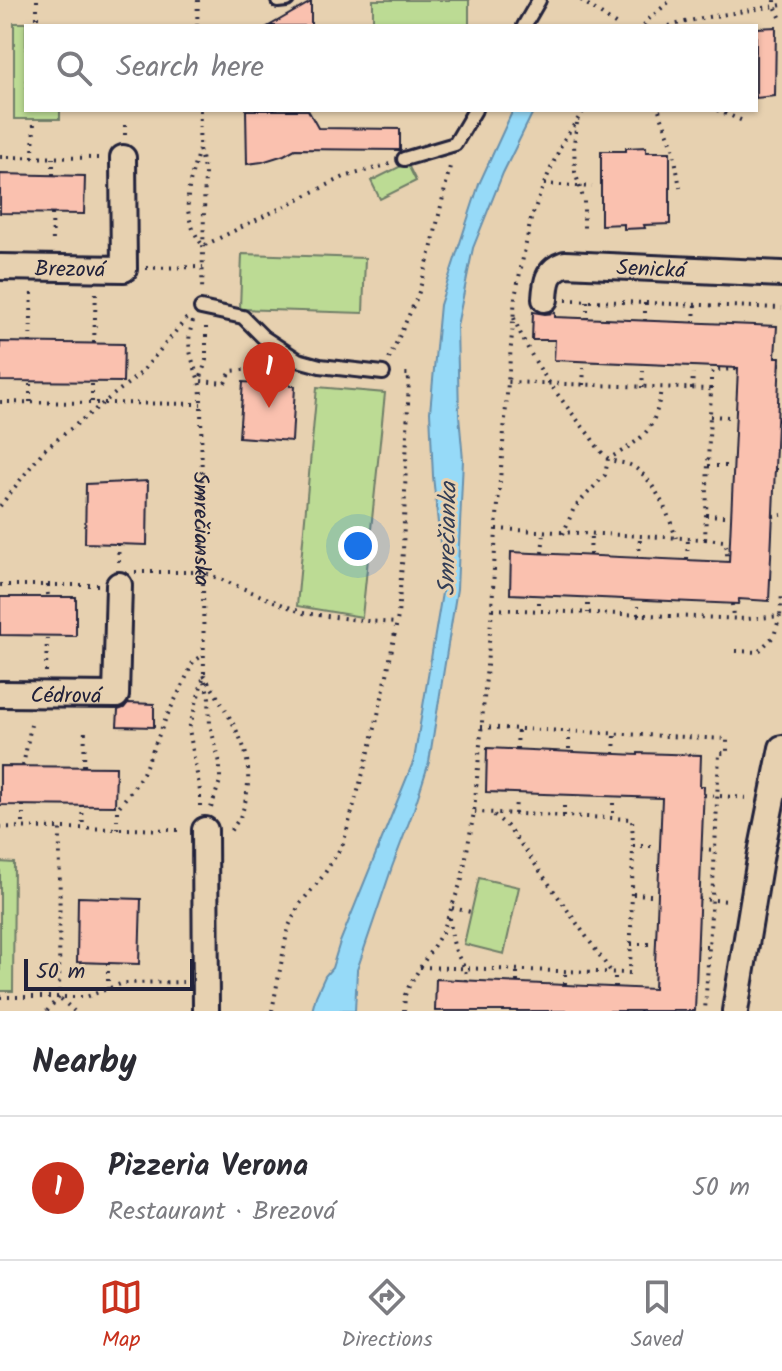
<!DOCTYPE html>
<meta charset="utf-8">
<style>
:root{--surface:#fff;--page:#f2f2f3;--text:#2b2b33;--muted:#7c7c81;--line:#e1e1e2;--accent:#c8321e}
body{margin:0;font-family:Kalam,sans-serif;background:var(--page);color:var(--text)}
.scale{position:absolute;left:24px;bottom:20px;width:170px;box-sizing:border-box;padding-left:8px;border:4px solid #22223b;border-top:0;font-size:22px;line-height:28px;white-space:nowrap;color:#22223b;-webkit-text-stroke:6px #e7d1b0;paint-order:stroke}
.you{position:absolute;left:358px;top:546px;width:28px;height:28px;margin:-20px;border:6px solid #fff;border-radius:50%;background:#1a73e8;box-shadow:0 0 0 12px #1a73e833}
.badge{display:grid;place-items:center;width:52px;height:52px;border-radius:50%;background:var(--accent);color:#fff;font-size:26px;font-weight:700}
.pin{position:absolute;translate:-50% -66px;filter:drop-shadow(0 2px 4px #0008)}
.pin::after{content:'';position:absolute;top:42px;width:28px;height:24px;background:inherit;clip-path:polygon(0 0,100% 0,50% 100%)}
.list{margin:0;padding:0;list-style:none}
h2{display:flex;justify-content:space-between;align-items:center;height:104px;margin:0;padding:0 32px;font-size:34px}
h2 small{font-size:26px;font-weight:400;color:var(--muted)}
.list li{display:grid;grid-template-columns:52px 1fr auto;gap:24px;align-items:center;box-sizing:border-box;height:144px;padding:0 32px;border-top:2px solid var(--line)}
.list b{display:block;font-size:30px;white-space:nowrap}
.list p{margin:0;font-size:26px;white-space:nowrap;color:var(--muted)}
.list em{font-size:26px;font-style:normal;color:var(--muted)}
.icon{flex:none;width:44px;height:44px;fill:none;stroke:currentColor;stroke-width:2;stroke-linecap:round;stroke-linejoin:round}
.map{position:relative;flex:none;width:782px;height:1011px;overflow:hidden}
.search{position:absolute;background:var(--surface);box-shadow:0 2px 6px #0004;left:24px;right:24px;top:24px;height:88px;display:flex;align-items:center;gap:20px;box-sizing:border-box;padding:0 28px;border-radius:0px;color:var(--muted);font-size:30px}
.sheet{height:248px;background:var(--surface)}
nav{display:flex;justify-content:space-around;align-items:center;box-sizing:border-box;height:112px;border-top:2px solid var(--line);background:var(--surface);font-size:22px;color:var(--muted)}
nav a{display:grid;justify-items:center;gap:4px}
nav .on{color:var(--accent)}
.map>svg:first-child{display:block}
</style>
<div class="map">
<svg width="782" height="1011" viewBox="0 0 782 1011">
<rect width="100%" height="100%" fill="#e7d1b0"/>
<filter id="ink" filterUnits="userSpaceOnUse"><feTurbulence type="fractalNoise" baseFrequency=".0125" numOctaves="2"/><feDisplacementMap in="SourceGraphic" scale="16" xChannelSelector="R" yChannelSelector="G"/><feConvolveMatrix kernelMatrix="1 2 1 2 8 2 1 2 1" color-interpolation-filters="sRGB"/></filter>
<g filter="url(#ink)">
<g fill="#bcdb94" stroke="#6f7e68" stroke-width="2">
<rect x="373" y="0" width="96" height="26"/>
<polygon points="14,23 60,23 60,26 26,26 26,110 60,110 60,119 14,119"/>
<polygon points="407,163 416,181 380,199 371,181"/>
<polygon points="242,254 365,258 363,313 240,309"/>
<polygon points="317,387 385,393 362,617 297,606"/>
<polygon points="0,862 14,863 13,991 0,991"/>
<polygon points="479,878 519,887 504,954 464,944"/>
</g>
<polygon fill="#96daf8" stroke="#6890ac" stroke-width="2" points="513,110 534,110 503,173 473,248 457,326 459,415 463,460 457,589 429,762 414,809 392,867 357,970 355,1011 312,1011 316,996 325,976 332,968 340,942 414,760 442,593 440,542 433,476 430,412 440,305 479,184"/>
<g fill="#fac1af" stroke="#22223b" stroke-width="2">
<polygon points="311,2 311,26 269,26"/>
<polygon points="776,27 775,96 756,98 756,28"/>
<polygon points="246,110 308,110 318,128 400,129 400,150 295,149 284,155 262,162 247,164"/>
<polygon points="646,147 646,152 670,152 670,224 644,225 645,228 624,229 624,224 601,225 601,151 626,151 626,148"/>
<polygon points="0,174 85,176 84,214 0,213"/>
<polygon points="533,312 545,314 555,313 555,317 777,326 775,357 780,357 769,601 739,599 738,604 510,594 511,552 729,562 738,368 554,360 555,340 532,340"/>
<polygon points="0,342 124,344 123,382 0,381"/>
<polygon points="281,362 290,386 295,386 292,441 239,437 243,382 269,384"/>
<polygon points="148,481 147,545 85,543 86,484"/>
<polygon points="0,597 76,597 76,636 0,635"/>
<polygon points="128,703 154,704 154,727 117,726 118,710 124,708"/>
<polygon points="487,748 638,755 638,753 701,755 700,786 704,786 695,1011 435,1011 436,979 654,989 662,798 486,792"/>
<polygon points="0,766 116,767 115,806 0,805"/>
<polygon points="78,897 141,899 139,964 77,962"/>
</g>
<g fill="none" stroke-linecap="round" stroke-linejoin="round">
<g stroke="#22223b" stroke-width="18">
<g id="service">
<polyline points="278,1 287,0"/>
<polyline points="524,26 539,0"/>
<polyline points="404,159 455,144 475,110"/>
<polyline points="201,308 243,317 263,337 298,360 320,366 383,373"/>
</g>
</g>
<g stroke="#22223b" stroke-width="30">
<g id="minor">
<path id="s2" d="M 0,267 L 124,269 L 123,158"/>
<path id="s3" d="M 545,299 C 546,282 547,270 565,264 L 782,274"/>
<path id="s4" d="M 0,694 L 116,695 L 119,585"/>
<polyline points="205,830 206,1011"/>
<polyline points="735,1011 761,853 782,748"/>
</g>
</g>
<g stroke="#22223b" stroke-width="4" stroke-dasharray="2 6" stroke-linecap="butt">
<polyline points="37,0 37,23"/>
<polyline points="581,0 618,26"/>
<polyline points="775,0 775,6 782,21"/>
<polyline points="197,26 198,0"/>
<polyline points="644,26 649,19 671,0"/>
<polyline points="669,26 702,18 782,5"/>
<polyline points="200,110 199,149 205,173 202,291"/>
<polyline points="659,110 673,147 680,188"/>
<polyline points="717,110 743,121"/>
<polyline points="577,123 574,143 575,172 584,201 584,233"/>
<polyline points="125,135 125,122"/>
<path d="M 199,149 C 189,185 178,212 203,246 L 344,177 L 390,164"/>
<polyline points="0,157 102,158"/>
<polyline points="33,158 34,119"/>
<polyline points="53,175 53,158"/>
<polyline points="544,184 592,187"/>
<polyline points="52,214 53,242"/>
<polyline points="146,268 203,267"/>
<polyline points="566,300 782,308"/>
<path d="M 514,318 C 531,363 560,398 590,436 C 595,443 602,455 609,459 C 616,463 625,462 632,466 C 654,478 669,515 676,538"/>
<polyline points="587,319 587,301"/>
<path id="s1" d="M 193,321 C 185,345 191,355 198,378 C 201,386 201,395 201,404 L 204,675 L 189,729 L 200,791 L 200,807"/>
<polyline points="645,321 645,303"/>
<polyline points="694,323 695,304"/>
<polyline points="206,327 206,360 200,381 225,383 231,371 265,368 266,358"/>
<polyline points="30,343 32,291"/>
<polyline points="94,343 96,291"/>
<polyline points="389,359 418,295 431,250 451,162"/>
<polyline points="779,364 782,364"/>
<polyline points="583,385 584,368"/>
<polyline points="642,388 643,371"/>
<polyline points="692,389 693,373"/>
<polyline points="711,389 711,375 714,370 738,369"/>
<polyline points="0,402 201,404"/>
<polyline points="30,402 30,381"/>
<polyline points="92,402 92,382"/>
<polyline points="710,416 729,417"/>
<polyline points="777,420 782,420"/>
<polyline points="708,466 726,466"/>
<polyline points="775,470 782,470"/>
<polyline points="0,506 44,450 141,373 186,319 190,317"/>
<polyline points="706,515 724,516"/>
<polyline points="773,516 782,515"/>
<polyline points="496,529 705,539 711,389 508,382"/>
<path d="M 563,534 L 574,508 L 605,475 L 608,459 C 644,439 656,430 661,388"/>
<polyline points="705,539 724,541 727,548 727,561"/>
<polyline points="118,544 119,562"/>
<polyline points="542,553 544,532"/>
<polyline points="590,555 591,535"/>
<polyline points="639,558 640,537"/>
<polyline points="687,559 688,539"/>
<polyline points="135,572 203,572 303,613 367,621 396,623"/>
<polyline points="0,585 98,585"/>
<polyline points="47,585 48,597"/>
<polyline points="539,602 539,610"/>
<polyline points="588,604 588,613"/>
<polyline points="732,604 733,619"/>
<polyline points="493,609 747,619 780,616 782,594"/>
<polyline points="638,615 638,606"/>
<polyline points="736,651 758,652 774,636 780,616"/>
<polyline points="46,672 47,636"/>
<path d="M 204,675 C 217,696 236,725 244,748 C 251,768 249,798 240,817 C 237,823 232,828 229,833"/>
<polyline points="205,681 209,698 210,725 220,763 220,781 211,808"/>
<polyline points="481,727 727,739 727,753 719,753 715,850 705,1011"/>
<polyline points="569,731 569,752"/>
<polyline points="517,749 518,728"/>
<polyline points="614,754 615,734"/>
<polyline points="23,766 31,725"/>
<polyline points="84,766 85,726"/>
<polyline points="704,795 749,798"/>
<polyline points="613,803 613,818"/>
<polyline points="23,805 23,828"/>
<polyline points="82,805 83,829"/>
<polyline points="515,814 516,799"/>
<polyline points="494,815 507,826 525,850 612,973"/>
<polyline points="564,816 564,801"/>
<polyline points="0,827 182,830"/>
<polyline points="117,829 117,809 132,790 143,773 166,718 184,682 193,662 202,656"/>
<polyline points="633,846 653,846"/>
<polyline points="701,849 715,850"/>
<polyline points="633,894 651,895"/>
<polyline points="699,899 730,901"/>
<polyline points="452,908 471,912"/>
<path d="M 450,918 C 451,930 452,942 457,954 C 463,966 466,966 466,980"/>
<polyline points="631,944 649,944"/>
<polyline points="697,947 709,947"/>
<polyline points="420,967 630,973 633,846 632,819 475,812"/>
<polyline points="517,982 517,969"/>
<polyline points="565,984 565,972"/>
<polyline points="615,987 615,973"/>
<polyline points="108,989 108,963"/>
<polyline points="0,997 86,997 123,983 183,982"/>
<polyline points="61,999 74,1011"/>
<polyline points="47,1011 59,997 60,828"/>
<polyline points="272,1011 288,928 299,905 323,876 343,844 372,741 387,675 398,616 403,551 409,374 400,374"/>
<polyline points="404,1011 405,995 410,984 443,931 462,879 474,812 492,609 496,529 515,297 531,219 544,184 563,141 584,110"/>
</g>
<use href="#service" stroke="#e7d1b0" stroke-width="12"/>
<use href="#minor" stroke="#e7d1b0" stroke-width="24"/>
</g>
</g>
<g text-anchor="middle" stroke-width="6" stroke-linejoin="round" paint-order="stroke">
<g font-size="22" fill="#22223b" stroke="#e7d1b0">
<text dy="8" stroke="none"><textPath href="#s2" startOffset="70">Brezová</textPath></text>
<text dy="8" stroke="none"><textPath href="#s3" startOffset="130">Senická</textPath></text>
<text dy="8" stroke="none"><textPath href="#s1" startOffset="210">Smrečianska</textPath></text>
<text dy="8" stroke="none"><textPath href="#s4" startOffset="66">Cédrová</textPath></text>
</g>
<g font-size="24" font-style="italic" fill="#333e57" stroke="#e7d1b0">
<text transform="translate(447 539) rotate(-89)" y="8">Smrečianka</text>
</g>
</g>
</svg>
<div class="scale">50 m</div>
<div class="you"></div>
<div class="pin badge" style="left:269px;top:408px">1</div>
<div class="search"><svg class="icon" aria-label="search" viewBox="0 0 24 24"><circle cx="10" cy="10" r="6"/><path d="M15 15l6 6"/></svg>Search here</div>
</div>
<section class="sheet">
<h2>Nearby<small></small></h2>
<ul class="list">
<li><span class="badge">1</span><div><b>Pizzeria Verona</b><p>Restaurant · Brezová</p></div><em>50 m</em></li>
</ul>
</section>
<nav>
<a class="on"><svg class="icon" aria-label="map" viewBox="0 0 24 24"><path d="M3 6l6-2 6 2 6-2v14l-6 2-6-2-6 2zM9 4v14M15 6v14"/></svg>Map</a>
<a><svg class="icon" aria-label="directions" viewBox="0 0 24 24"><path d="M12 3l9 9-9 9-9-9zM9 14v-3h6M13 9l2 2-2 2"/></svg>Directions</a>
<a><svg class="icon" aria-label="saved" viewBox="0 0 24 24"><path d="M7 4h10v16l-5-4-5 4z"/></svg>Saved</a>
</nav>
